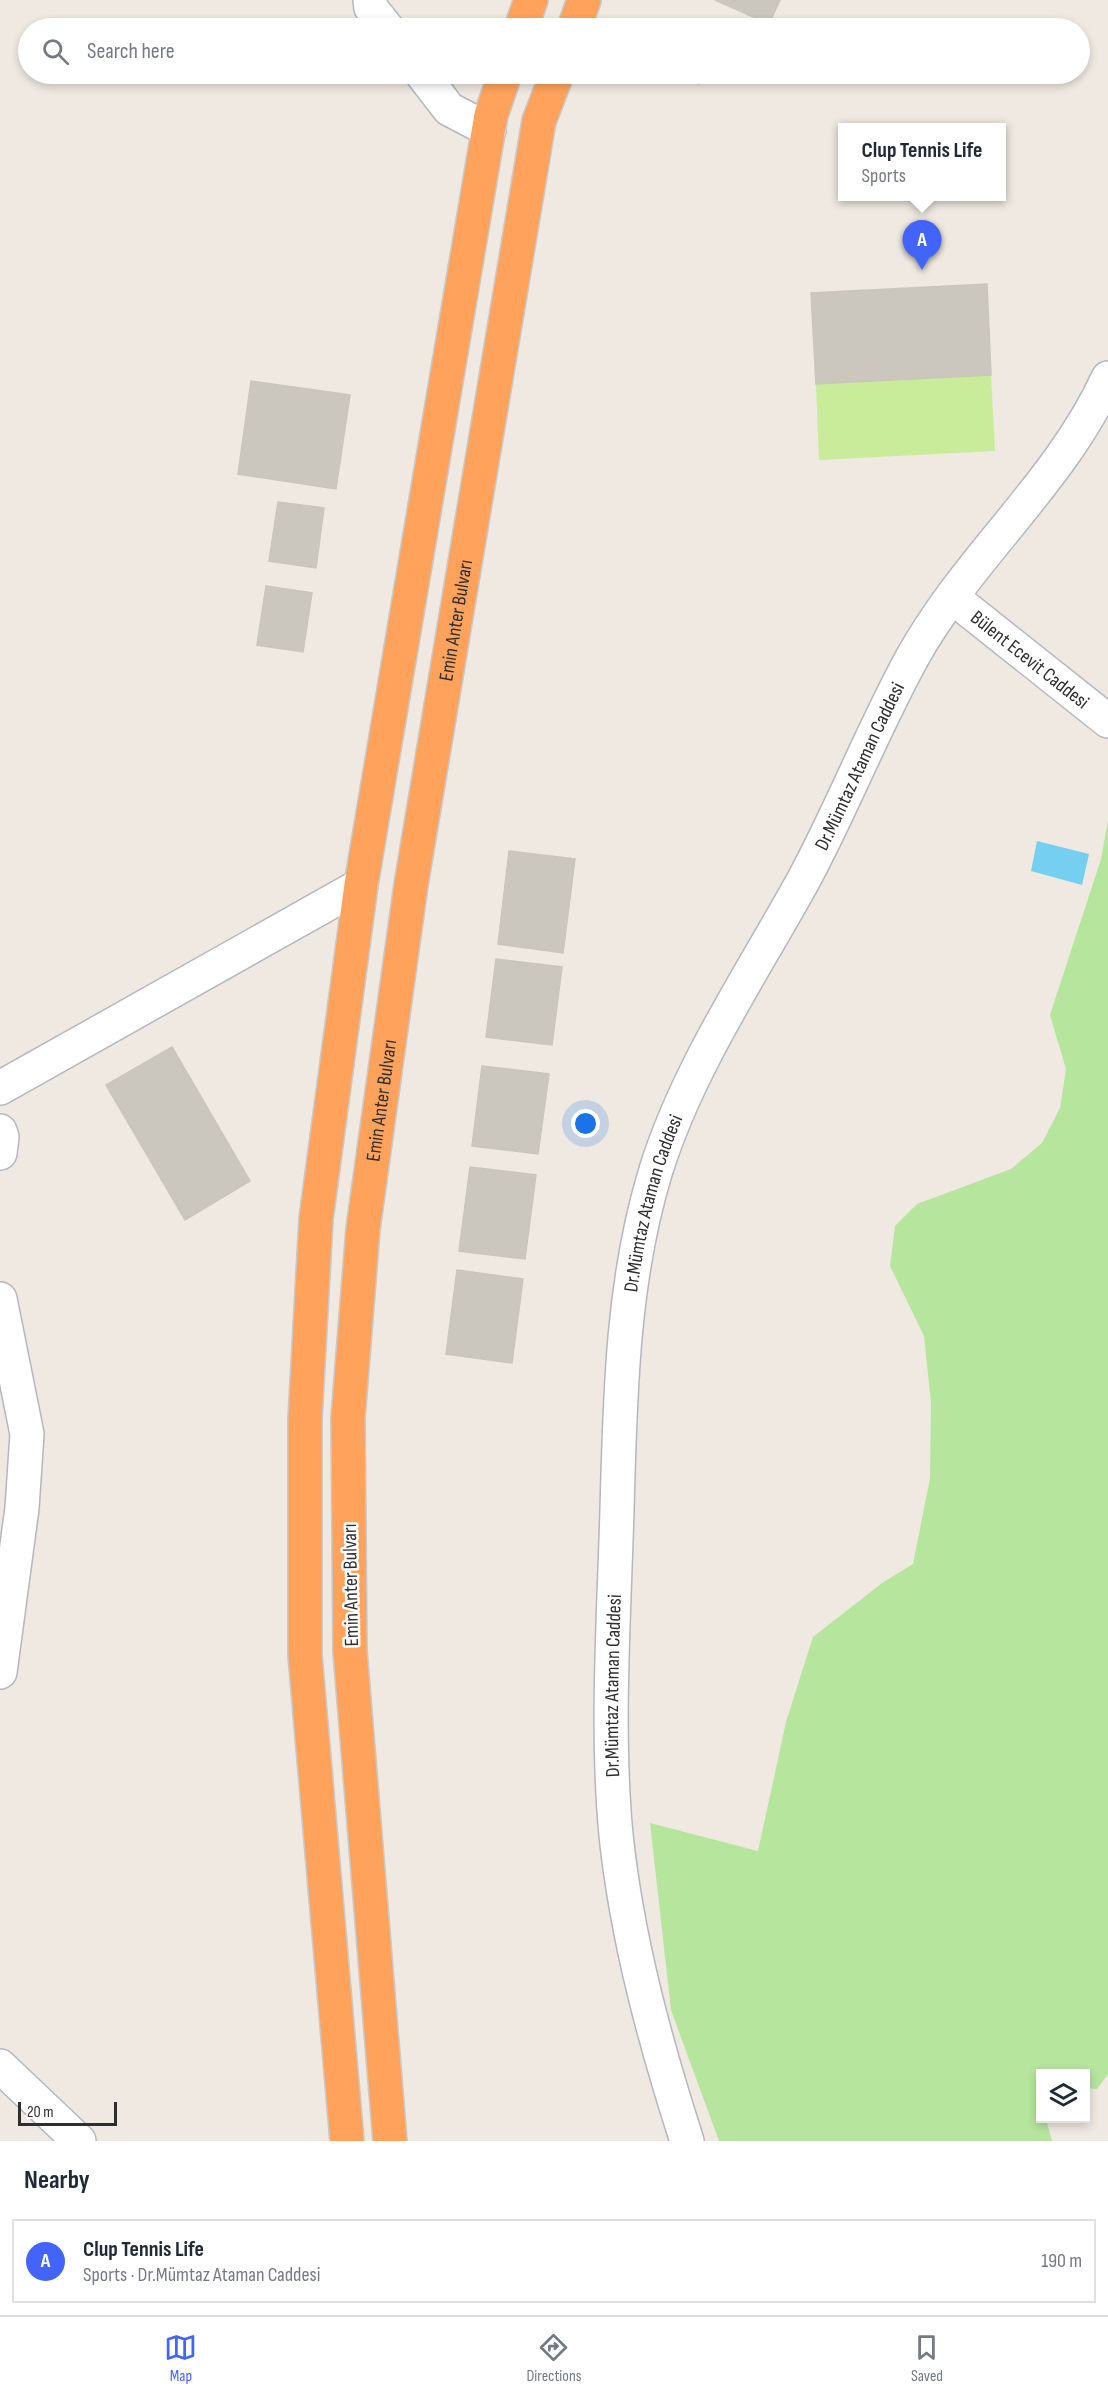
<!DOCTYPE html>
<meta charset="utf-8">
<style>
:root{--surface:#fff;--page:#f6f6f7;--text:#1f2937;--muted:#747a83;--line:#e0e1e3;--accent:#4264fb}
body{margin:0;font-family:"Sofia Sans Condensed",sans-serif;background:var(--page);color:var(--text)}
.controls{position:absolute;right:18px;bottom:18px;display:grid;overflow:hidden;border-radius:0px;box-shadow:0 3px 9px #0003}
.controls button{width:54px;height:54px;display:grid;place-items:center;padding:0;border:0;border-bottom:2px solid var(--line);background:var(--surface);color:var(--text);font:30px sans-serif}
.scale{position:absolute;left:18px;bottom:15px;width:99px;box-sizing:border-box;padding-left:6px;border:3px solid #2e2e2e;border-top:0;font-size:16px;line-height:21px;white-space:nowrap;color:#2e2e2e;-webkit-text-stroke:4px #fff;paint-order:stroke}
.you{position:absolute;left:586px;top:1124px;width:21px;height:21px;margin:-15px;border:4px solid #fff;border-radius:50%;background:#1a73e8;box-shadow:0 0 0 9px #1a73e833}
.badge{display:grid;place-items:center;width:39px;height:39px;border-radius:50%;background:var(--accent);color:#fff;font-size:20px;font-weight:700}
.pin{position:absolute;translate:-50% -50px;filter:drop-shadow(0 2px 3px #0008)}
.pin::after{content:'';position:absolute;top:32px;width:21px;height:18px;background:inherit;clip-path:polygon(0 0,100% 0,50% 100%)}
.popup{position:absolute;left:838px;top:123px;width:168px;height:78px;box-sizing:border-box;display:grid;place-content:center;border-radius:0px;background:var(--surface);filter:drop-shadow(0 2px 4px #0005);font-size:20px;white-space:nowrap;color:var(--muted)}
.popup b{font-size:22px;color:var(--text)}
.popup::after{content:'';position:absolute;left:50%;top:100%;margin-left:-12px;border:12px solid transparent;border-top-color:var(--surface)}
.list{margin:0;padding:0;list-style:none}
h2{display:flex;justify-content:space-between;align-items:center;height:78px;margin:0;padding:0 24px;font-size:26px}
h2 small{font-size:20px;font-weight:400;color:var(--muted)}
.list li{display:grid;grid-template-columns:39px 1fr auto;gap:18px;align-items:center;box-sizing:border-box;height:84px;margin:0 12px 12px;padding:0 12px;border:2px solid var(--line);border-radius:0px}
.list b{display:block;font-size:22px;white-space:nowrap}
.list p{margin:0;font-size:20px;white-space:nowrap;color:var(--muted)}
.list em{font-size:20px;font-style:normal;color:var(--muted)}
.icon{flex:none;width:33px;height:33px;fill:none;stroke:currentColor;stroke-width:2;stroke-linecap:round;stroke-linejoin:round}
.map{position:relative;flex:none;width:1108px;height:2141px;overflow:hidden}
.search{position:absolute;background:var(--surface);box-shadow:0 3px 9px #0003;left:18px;right:18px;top:18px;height:66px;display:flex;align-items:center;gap:15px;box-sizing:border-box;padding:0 21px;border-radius:33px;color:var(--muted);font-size:22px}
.sheet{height:174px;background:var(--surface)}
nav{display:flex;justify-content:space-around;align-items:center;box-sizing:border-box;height:84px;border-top:2px solid var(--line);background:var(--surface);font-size:16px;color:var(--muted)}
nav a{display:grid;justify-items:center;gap:3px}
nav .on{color:var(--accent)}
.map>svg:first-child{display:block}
</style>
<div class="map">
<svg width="1108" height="2141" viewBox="0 0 1108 2141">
<rect width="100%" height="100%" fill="#efe9e1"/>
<polygon fill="#b6e59e" points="1108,821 1108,2074 1097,2089 1086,2088 1086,2074 1040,2074 1040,2118 1046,2119 1052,2141 719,2141 671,2010 650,1823 758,1851 786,1722 813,1637 882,1583 913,1564 930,1478 931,1403 924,1336 890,1266 895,1226 917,1204 1011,1169 1042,1143 1060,1108 1066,1069 1050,1015 1101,859"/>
<polygon fill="#c9ec9a" points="991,375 995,451 819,460 816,384"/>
<polygon fill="#75cff0" points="1037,841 1089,854 1082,885 1031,871"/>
<g fill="#cbc7bf" stroke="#cbc5ba" stroke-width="1.5">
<polygon points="715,0 780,0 769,24"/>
<polygon points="675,74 703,74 699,84"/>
<polygon points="987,284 991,375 816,384 811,293"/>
<polygon points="251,381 350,395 336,489 238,474"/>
<polygon points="278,502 324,508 316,568 269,561"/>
<polygon points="266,586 312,593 303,652 257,645"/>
<polygon points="509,851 575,859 563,953 498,944"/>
<polygon points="496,959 562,967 552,1045 486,1037"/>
<polygon points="172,1047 250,1181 185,1220 106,1085"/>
<polygon points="482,1066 549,1074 538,1154 472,1146"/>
<polygon points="470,1167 536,1175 525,1259 459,1251"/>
<polygon points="457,1270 523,1279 512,1363 446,1354"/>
</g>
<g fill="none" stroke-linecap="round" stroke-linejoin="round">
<g stroke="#b4b7c1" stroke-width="36">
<g id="street">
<polyline points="370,0 371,8 387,28"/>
<polyline points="422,74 449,109 489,130"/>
<polyline points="0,1088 361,885"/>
<polyline points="0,1131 2,1137 0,1153"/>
<polyline points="0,1299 27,1434 22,1508 0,1672"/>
<polyline points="0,2066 79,2141"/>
</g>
</g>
<g stroke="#b4b7c1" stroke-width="36">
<g id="secondary">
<path id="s1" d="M 952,597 L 1108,721"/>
<path id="s2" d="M 687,2141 C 655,2042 627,1939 616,1835 C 606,1731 614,1615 617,1510 C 620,1397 622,1280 656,1170 C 688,1068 751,975 803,881 C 842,809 872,731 912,658 C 968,557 1060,483 1108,378"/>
</g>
</g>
<g stroke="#c9c9c9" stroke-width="36">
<g id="highway">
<polyline points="521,28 531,0"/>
<polyline points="574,28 584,0"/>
<polyline points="347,2141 305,1655 305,1419 316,1219 361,885 491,115 505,74"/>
<path id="s3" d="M 390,2141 L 350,1651 L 348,1418 L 363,1229 L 411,885 L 539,121 L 557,74"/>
</g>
</g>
<use href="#street" stroke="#fff" stroke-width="33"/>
<use href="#secondary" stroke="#fff" stroke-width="33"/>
<use href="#highway" stroke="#ffa35c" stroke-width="33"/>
</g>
<g text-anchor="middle" stroke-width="5" stroke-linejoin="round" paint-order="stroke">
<g font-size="20" fill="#2e2e2e" stroke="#fff">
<text dy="7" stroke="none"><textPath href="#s3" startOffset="1530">Emin Anter Bulvarı</textPath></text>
<text dy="7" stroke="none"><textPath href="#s1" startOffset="100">Bülent Ecevit Caddesi</textPath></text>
<text dy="7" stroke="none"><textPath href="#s2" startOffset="1436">Dr.Mümtaz Ataman Caddesi</textPath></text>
<text dy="7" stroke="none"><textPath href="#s3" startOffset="1044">Emin Anter Bulvarı</textPath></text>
<text dy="7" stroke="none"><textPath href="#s2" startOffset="950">Dr.Mümtaz Ataman Caddesi</textPath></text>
<text transform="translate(350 1585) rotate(-91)" y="7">Emin Anter Bulvarı</text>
<text dy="7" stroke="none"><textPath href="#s2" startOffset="464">Dr.Mümtaz Ataman Caddesi</textPath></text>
</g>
</g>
</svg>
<div class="controls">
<button><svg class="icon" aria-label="layers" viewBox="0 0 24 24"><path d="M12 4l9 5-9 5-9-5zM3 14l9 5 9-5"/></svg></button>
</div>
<div class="scale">20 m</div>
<div class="you"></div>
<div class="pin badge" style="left:922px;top:270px">A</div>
<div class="popup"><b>Clup Tennis Life</b>Sports</div>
<div class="search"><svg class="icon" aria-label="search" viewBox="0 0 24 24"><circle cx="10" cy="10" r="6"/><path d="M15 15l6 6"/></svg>Search here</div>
</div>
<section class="sheet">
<h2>Nearby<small></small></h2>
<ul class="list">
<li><span class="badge">A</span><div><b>Clup Tennis Life</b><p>Sports · Dr.Mümtaz Ataman Caddesi</p></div><em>190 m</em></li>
</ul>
</section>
<nav>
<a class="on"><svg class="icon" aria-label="map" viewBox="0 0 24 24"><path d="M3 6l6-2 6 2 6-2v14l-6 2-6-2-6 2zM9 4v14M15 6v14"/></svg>Map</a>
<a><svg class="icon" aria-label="directions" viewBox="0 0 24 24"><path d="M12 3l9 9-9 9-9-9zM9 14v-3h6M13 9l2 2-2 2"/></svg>Directions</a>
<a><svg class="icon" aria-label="saved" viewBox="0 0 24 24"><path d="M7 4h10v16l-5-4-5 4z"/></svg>Saved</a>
</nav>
